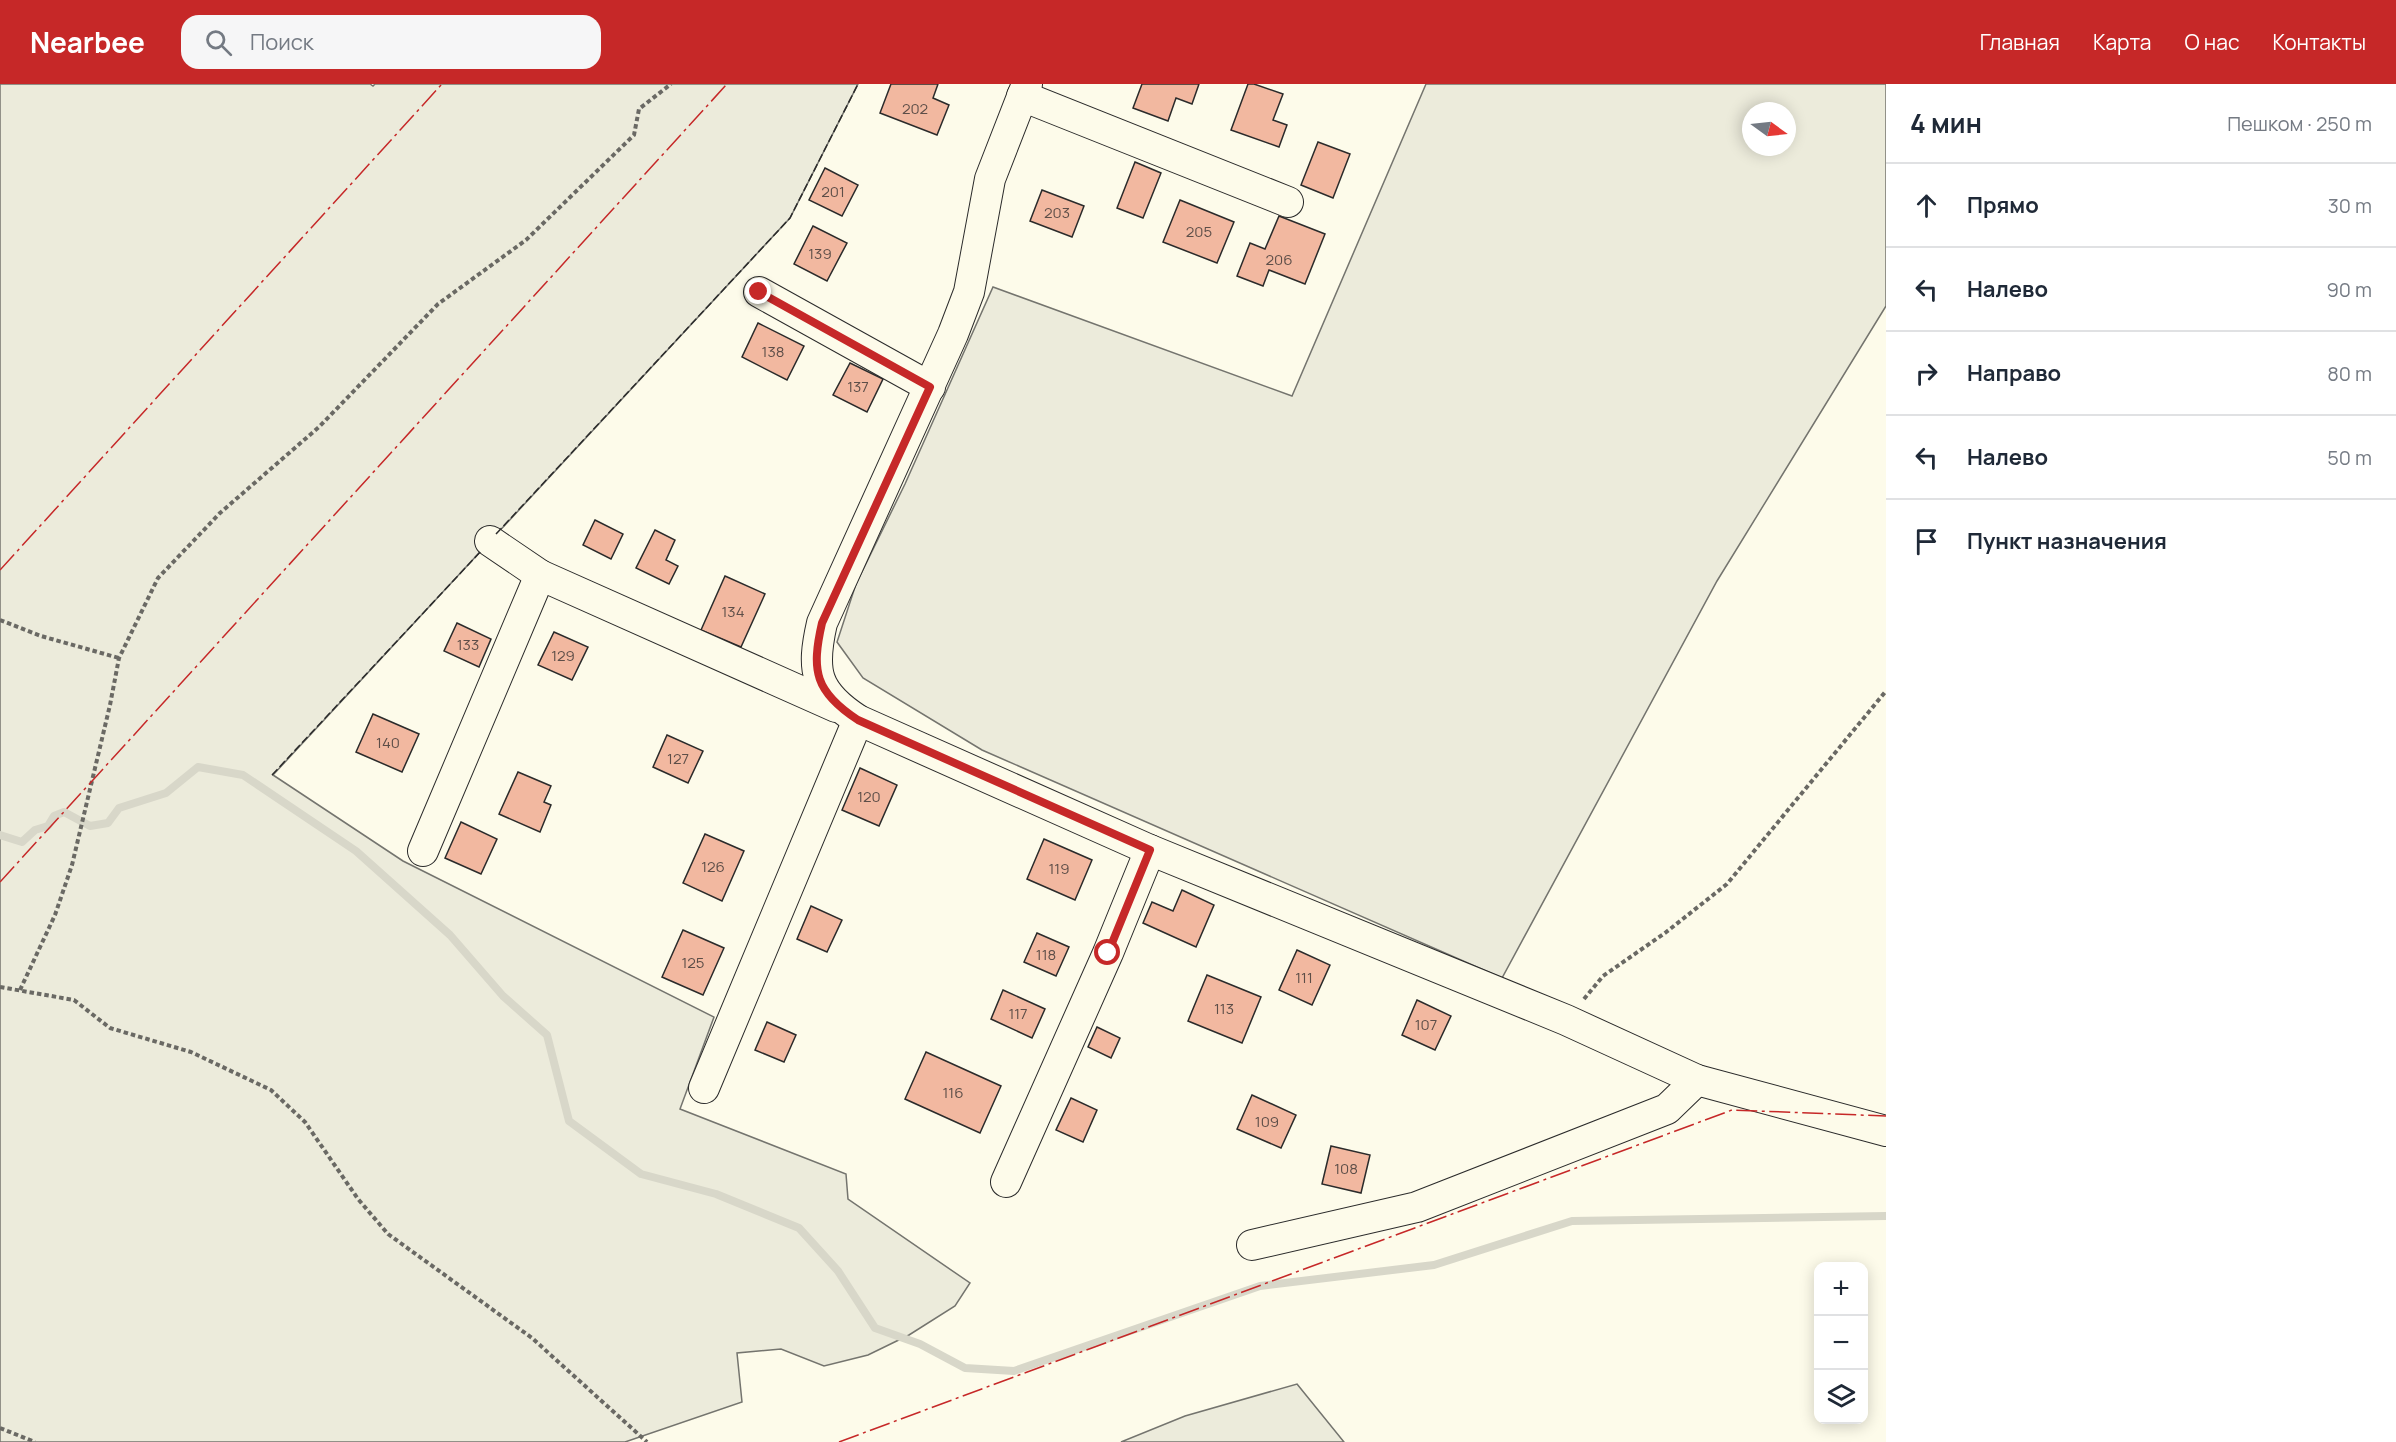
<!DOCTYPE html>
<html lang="ru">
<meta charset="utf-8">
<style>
:root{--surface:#fff;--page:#f6f6f7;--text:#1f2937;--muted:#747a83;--line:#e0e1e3;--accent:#c62828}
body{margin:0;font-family:Manrope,sans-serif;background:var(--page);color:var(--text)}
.controls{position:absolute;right:18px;bottom:18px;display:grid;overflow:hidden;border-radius:12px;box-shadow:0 3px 15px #0003}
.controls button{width:54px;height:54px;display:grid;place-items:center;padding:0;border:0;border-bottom:2px solid var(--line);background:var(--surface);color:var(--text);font:30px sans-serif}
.compass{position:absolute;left:1742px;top:18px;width:54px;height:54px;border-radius:50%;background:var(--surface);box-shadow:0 3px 15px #0003;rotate:105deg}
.stop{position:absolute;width:18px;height:18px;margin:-14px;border:4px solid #c62828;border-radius:50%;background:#fff}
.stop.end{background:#c62828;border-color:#fff;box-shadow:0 2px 6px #0008}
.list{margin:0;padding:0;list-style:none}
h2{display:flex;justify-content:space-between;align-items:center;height:78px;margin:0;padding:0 24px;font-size:26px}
h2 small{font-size:20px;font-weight:400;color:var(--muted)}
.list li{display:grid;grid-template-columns:39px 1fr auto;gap:18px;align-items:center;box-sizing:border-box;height:84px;padding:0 24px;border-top:2px solid var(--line)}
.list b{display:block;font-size:22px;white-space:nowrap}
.list em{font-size:20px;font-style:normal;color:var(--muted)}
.icon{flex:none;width:33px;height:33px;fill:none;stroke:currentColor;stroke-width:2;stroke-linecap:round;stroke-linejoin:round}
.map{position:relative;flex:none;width:1886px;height:1358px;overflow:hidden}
header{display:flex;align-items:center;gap:36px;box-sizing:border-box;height:84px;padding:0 30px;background:var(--accent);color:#fff}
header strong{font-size:28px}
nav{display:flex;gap:33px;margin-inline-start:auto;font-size:21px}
.search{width:420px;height:54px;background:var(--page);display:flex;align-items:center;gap:15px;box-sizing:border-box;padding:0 21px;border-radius:18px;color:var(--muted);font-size:22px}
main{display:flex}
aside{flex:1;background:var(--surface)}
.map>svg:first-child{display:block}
</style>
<header>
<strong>Nearbee</strong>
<div class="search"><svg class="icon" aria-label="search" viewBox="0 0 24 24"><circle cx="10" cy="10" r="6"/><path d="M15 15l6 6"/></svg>Поиск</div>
<nav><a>Главная</a><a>Карта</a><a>О нас</a><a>Контакты</a></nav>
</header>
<main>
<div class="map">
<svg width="1886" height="1358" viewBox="0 0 1886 1358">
<rect width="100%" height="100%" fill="#fdfbea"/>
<g fill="#ecebdb" stroke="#74746e" stroke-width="1.5" fill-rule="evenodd">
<polygon points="0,0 370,0 373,2 375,0 858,0 790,134 273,691 403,777 714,933 680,1025 846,1090 848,1115 970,1199 955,1222 909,1251 868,1271 824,1282 781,1265 737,1269 742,1318 625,1358 0,1358"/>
<path d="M 1426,0 L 1886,0 L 1886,222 L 1717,497 L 1502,894 L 982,666 L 863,594 L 837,558 L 856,500 L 905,400 L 993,203 L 1292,312 ZM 1751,27 L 1787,27 L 1787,63 L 1751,63 Z"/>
<polygon points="1297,1300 1344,1358 1121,1358 1185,1332"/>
</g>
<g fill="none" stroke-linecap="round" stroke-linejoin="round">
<polyline stroke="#d8d7c9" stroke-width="8" points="0,751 22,758 35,746 48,742 54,732 64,728 90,742 108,739 119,724 166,709 198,683 243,691 356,767 450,851 503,912 547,951 569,1037 641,1090 716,1110 799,1144 838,1187 875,1244 920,1260 965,1284 1014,1287 1260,1202 1434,1181 1572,1137 1886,1132"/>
</g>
<g fill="#f2b8a0" stroke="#2b2b2b" stroke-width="1.5">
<polygon points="891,0 938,0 933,14 949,21 937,51 880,29"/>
<polygon points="1142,0 1199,0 1192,20 1176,14 1168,37 1133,24"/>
<polygon points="1248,0 1254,0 1283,10 1273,36 1287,41 1279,63 1231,46"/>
<polygon points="1318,58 1350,70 1333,114 1301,101"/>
<polygon points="1135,78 1161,89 1143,134 1117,124"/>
<polygon points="825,84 858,101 842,132 809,116"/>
<polygon points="1042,106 1084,122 1072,153 1030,137"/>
<polygon points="1180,116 1234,138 1217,179 1163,158"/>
<polygon points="1279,132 1325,150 1305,200 1269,186 1263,202 1237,192 1250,159 1265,165"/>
<polygon points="813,142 847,159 827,197 794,180"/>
<polygon points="758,239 804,262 787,296 742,273"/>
<polygon points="850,279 883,295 867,328 833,311"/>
<polygon points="595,436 623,450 611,475 583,461"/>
<polygon points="655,446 675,456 666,476 678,482 669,500 636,484"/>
<polygon points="725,492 765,510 741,563 701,546"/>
<polygon points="457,539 491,555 479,583 444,567"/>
<polygon points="554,548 588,563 572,596 538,581"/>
<polygon points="373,630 419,650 402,688 356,668"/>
<polygon points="667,651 703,667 688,699 653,683"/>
<polygon points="860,684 897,701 879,742 842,726"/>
<polygon points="518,688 551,702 544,718 551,721 540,748 499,730"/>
<polygon points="461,738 497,755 481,790 445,774"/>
<polygon points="705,750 744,767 722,817 683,799"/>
<polygon points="1044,755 1092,776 1075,816 1027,795"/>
<polygon points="1182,806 1214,821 1196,863 1143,839 1152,818 1173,827"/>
<polygon points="811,822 842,836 827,868 797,855"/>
<polygon points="683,846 724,864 703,911 662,893"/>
<polygon points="1037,849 1069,863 1056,892 1024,878"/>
<polygon points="1297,866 1330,881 1312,921 1279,906"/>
<polygon points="1207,891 1261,913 1242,959 1188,937"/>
<polygon points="1003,906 1045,925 1032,954 991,935"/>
<polygon points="1417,916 1451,932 1435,966 1402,951"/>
<polygon points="767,938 796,951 784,978 755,966"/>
<polygon points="1097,943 1120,954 1111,974 1088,963"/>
<polygon points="926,968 1001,1002 980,1049 905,1015"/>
<polygon points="1252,1011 1296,1031 1281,1064 1237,1045"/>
<polygon points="1071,1014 1097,1026 1083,1058 1056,1046"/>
<polygon points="1331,1062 1370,1071 1361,1109 1322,1100"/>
</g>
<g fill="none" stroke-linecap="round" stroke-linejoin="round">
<g stroke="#2b2b2b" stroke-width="32">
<g id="minor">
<path d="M 1027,0 L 990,95 L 969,208 L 953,250 L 822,539 C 811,587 815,608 858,636 L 1150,766 L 1566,936 L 1697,996 L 1886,1047"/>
<polyline points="1022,12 1288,118"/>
<polyline points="759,208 930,303"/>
<polyline points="490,457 540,491"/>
<polyline points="423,767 540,491 836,623"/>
<polyline points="704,1004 858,636"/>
<polyline points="1006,1098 1108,869 1150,766"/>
<polyline points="1252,1161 1417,1123 1667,1025 1697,996"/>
</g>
</g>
<g stroke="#6a6964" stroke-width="4" stroke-dasharray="4.5 3" stroke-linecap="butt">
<polyline points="0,536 41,552 119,574"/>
<polyline points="0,903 74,916 110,944 191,968 271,1006 305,1038 358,1115 388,1150 532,1254 647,1358"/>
<polyline points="20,906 55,831 72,781 110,621 119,574 158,494 220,429 319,343 438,220 526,156 634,51 639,25 671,0"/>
<polyline points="1584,915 1603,892 1665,849 1727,800 1886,607"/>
<polyline points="0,1344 35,1358"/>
</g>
<use href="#minor" stroke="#fdfbea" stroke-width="30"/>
<g stroke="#2b2b2b" stroke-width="1.5" stroke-dasharray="8 3" stroke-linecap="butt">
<polyline points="496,450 790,134 858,0"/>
<polyline points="272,691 482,466"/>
</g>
<g stroke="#c62828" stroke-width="1.5" stroke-dasharray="21 4.5 3 4.5" stroke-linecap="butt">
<polyline points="0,486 442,0"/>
<polyline points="0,798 727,0"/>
<polyline points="839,1358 1732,1026 1886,1032"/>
</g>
</g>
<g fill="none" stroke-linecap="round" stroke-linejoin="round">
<path stroke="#c62828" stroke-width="8" d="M 759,208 L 930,303 L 822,539 C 811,587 815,608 858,636 L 1150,766 L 1108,869"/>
</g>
<g text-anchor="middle" stroke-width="4.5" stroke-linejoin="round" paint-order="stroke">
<g font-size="15" fill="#5d4e48">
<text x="915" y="30">202</text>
<text x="833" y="113">201</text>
<text x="1057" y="134">203</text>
<text x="1199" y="153">205</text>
<text x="820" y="175">139</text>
<text x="1279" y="181">206</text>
<text x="773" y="273">138</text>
<text x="858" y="308">137</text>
<text x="733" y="533">134</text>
<text x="468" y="566">133</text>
<text x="563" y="577">129</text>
<text x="388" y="664">140</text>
<text x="678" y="680">127</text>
<text x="869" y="718">120</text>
<text x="713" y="788">126</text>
<text x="1059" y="790">119</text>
<text x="1046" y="876">118</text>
<text x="693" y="884">125</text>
<text x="1304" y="899">111</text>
<text x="1224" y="930">113</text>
<text x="1018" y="935">117</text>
<text x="1426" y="946">107</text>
<text x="953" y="1014">116</text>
<text x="1267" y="1043">109</text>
<text x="1346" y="1090">108</text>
</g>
</g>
</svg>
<div class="controls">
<button>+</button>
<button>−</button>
<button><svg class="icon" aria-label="layers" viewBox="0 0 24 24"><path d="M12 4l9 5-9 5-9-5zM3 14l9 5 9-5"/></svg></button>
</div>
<svg class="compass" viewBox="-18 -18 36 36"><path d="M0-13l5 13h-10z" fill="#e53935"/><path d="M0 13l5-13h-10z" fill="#747a83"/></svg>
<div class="stop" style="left:1108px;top:869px"></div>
<div class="stop end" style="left:759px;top:208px"></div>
</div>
<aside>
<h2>4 мин<small>Пешком · 250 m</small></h2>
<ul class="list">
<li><svg class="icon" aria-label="ahead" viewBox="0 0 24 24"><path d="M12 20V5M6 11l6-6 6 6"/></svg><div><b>Прямо</b></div><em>30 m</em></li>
<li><svg class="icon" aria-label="left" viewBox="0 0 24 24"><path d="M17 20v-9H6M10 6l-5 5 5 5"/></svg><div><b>Налево</b></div><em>90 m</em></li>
<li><svg class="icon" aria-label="right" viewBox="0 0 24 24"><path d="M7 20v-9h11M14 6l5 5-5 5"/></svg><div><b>Направо</b></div><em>80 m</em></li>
<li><svg class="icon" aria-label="left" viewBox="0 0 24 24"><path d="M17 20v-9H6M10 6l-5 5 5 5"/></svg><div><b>Налево</b></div><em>50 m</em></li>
<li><svg class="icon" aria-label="arrive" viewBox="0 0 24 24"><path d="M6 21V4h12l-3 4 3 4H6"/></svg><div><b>Пункт назначения</b></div></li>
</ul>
</aside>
</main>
